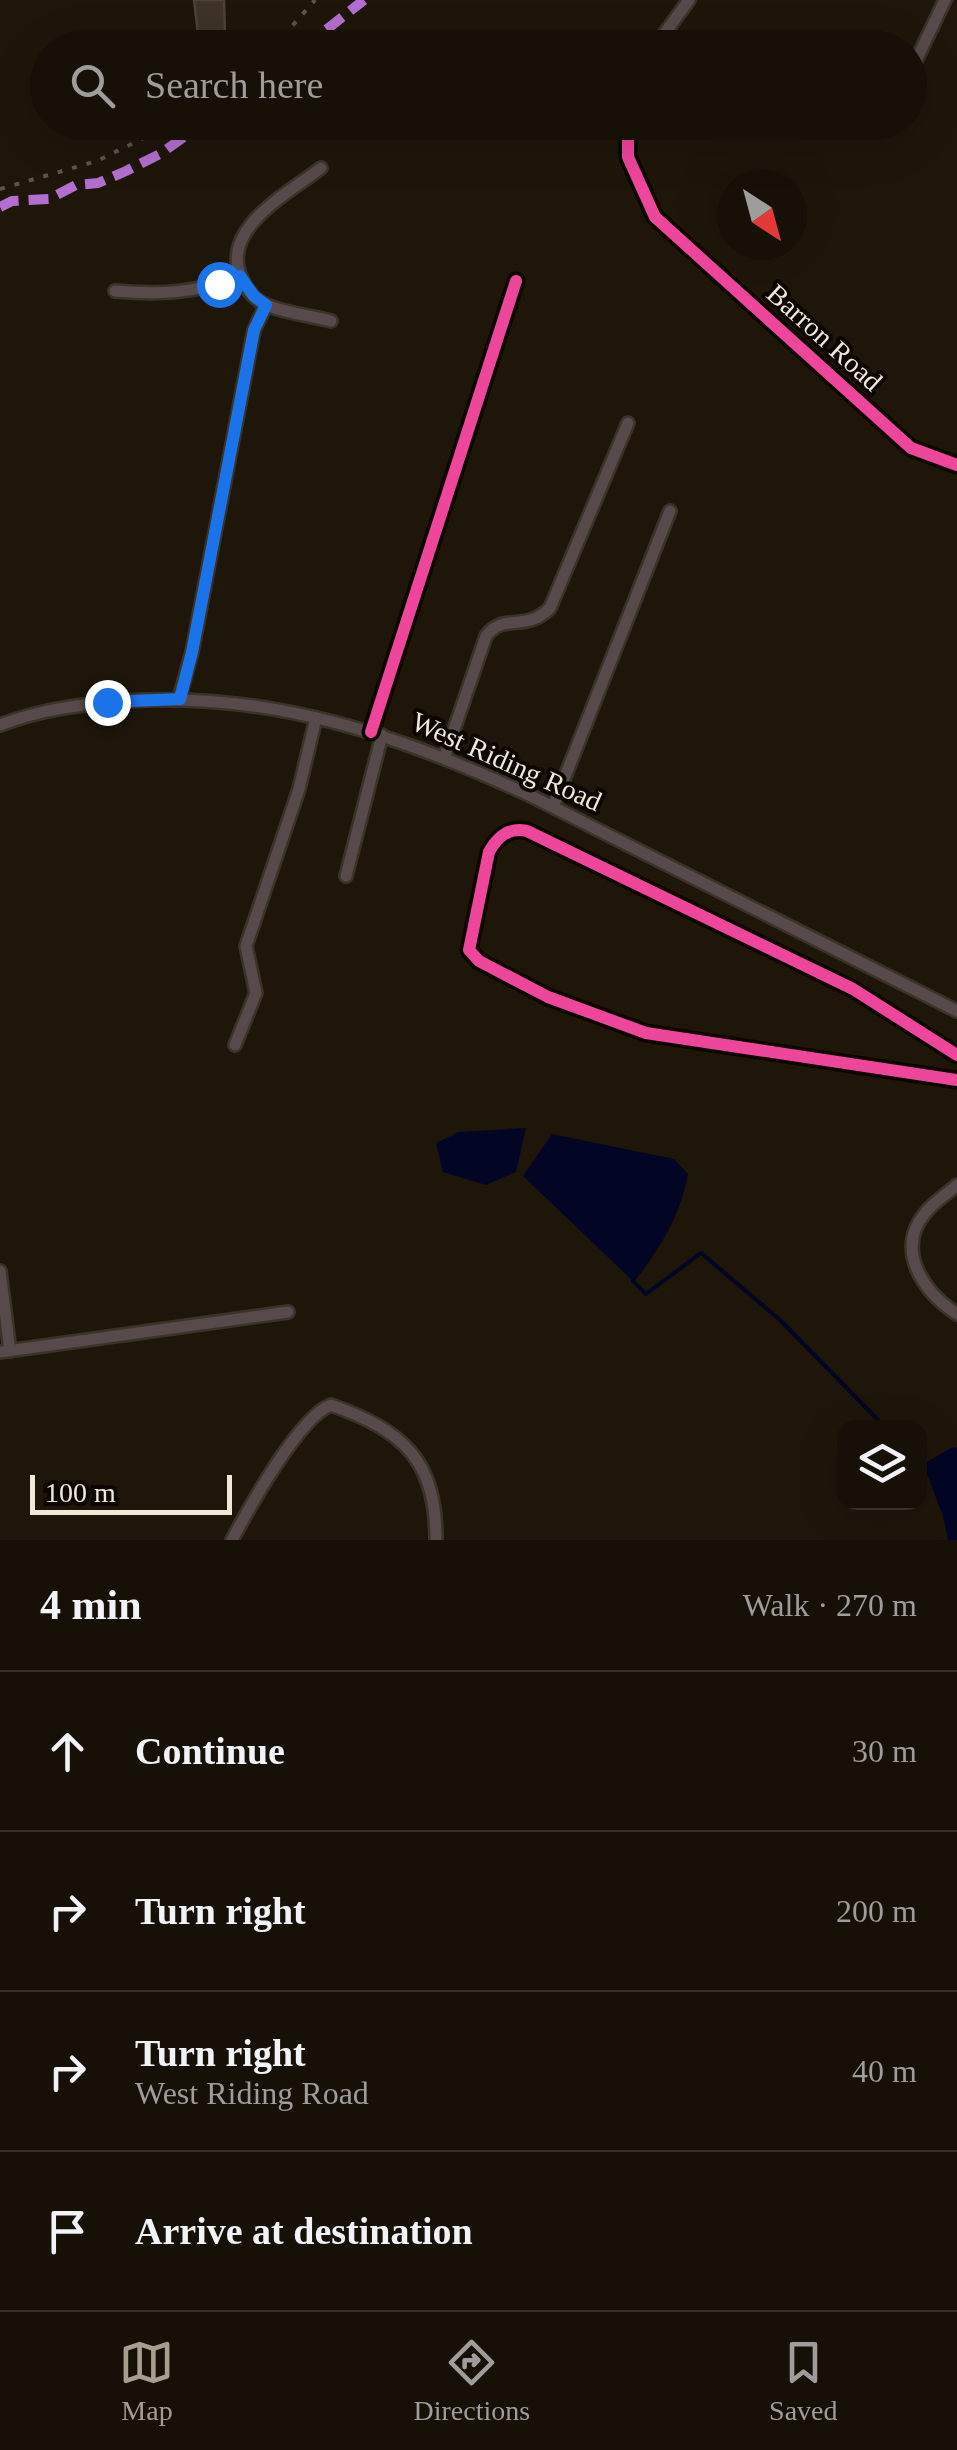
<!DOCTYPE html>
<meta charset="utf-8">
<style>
:root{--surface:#161007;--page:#231e15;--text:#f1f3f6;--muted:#9e9d9b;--line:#353028;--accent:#a79e8f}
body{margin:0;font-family:Georgia,serif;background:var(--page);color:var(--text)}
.controls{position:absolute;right:30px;bottom:30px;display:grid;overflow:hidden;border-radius:20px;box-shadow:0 10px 40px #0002}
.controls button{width:90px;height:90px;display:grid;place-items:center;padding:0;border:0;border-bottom:2px solid var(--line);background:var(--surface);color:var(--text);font:50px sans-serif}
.compass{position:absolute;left:717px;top:170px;width:90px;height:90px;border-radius:50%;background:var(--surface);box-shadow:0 10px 40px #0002;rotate:144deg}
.scale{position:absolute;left:30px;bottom:25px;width:202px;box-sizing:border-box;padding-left:10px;border:5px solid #f1e8d7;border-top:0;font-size:28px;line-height:35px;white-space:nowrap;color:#f1e8d7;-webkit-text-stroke:8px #0b0600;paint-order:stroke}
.stop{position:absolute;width:30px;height:30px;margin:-22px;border:8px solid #1a73e8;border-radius:50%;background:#fff}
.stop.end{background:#1a73e8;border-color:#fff;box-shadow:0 2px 10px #0008}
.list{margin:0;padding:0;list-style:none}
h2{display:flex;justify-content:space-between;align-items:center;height:130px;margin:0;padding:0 40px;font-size:42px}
h2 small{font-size:32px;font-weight:400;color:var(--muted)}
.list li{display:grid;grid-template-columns:65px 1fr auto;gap:30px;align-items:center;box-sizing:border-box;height:160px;padding:0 40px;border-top:2px solid var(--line)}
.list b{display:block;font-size:38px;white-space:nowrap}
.list p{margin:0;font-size:32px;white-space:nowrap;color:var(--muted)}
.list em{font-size:32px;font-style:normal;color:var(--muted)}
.icon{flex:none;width:55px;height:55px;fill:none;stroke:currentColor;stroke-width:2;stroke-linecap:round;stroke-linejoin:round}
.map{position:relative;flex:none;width:957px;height:1540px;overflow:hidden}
.search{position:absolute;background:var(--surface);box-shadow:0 10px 40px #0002;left:30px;right:30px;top:30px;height:110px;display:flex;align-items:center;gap:25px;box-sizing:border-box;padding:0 35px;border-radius:55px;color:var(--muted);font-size:38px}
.sheet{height:770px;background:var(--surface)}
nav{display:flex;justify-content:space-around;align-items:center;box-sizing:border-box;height:140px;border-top:2px solid var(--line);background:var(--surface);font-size:28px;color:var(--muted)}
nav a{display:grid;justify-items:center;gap:5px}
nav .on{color:var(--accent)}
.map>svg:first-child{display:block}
</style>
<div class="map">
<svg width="957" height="1540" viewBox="0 0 957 1540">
<rect width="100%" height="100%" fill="#1e1609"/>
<g fill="#030525">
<polygon points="526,1128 516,1172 486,1185 443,1172 436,1143 459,1132"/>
<path d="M 552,1134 L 674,1159 L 688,1174 C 680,1217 660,1248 634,1282 L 523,1176 Z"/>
<polygon points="953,1447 957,1448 957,1540 948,1540 943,1516 923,1464"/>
</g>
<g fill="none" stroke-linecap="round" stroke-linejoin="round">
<polyline stroke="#030525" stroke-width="4" points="633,1281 646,1294 701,1253 779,1319 886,1428"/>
</g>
<polygon fill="#3f3227" stroke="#4c4238" stroke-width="2.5" points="194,0 224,0 225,33 198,34"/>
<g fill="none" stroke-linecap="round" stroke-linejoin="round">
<g stroke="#3a3328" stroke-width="16">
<g id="street">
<polyline points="654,48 689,0"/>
<polyline points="910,83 912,69 945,0"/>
<polyline points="628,122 628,157 655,217 911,448 957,465"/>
<path d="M 321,168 C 289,193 218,229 242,279 C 247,291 257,302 269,306 C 288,313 311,316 331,321"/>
<path d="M 115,291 C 161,295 197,293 240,276"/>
<polyline points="179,699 192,652 254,330 266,305"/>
<path d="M 0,725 C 42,709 83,704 127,701 C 271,691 405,737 533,797 L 957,1011"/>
<polyline points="371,732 516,281"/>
<path d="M 445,756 L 486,636 C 504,612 525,633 550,608 L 628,423"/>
<polyline points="553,807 670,511"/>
<polyline points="346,876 382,735"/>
<polyline points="235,1045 256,993 246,946 299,789 316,718"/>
<path d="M 957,1055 L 853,989 L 527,831 C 509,827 498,836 489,852 L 469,950 L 479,961 L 548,997 L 646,1033 L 957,1080"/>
<path d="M 957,1185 C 947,1194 934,1202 926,1212 C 894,1249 923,1292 957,1314"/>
<polyline points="0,1271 10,1351"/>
<polyline points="0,1352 288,1312"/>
<path d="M 232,1540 C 249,1508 299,1417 331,1405 C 404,1431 436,1460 436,1540"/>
</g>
</g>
<use href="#street" stroke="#584a4b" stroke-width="11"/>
<g stroke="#5d534f" stroke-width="4" stroke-dasharray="5 10" stroke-linecap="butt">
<polyline points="273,48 315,0"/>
<polyline points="0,189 97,161 176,122"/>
</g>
<g stroke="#b36fd0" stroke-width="10" stroke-dasharray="20 10" stroke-linecap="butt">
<polyline points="303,48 364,0"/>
<polyline points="0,207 12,201 49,199 76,185 98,183 126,171 160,154 205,122"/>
</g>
<g stroke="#0b0600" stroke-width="19">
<g id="cycleway">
<polyline points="628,122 628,157 655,217 911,448 957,465"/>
<polyline points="371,732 516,281"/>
<path d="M 957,1055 L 853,989 L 527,831 C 509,827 498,836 489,852 L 469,950 L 479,961 L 548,997 L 646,1033 L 957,1080"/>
</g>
</g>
<use href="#cycleway" stroke="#ed469a" stroke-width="12"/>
</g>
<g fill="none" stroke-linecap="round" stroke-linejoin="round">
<polyline stroke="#1a73e8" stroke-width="12" points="107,702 180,699 192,652 254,330 266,305 254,296 240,276 219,284"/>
</g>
<g text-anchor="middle" stroke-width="8" stroke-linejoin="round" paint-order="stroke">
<g font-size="28" fill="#f1e8d7" stroke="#0b0600">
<text transform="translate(825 337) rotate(42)" y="10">Barron Road</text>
<text transform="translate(507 761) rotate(24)" y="10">West Riding Road</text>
</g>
</g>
</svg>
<div class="controls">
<button><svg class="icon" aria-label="layers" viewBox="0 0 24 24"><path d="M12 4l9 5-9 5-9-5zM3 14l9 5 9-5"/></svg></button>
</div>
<svg class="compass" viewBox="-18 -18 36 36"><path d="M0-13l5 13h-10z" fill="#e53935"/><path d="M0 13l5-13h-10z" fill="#9e9d9b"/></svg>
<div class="scale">100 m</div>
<div class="stop" style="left:219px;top:284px"></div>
<div class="stop end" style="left:107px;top:702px"></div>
<div class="search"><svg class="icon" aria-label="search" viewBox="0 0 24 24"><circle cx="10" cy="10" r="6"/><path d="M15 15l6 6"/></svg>Search here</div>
</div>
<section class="sheet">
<h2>4 min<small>Walk · 270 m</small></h2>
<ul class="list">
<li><svg class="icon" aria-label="ahead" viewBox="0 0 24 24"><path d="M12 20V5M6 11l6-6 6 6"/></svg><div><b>Continue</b></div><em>30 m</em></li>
<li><svg class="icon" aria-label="right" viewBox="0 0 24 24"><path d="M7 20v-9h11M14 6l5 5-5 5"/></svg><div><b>Turn right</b></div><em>200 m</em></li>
<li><svg class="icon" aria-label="right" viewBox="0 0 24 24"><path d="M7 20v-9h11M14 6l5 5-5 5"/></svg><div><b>Turn right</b><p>West Riding Road</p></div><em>40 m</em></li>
<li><svg class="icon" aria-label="arrive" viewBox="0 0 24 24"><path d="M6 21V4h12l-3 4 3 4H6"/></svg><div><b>Arrive at destination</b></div></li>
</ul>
</section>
<nav>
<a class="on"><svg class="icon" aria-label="map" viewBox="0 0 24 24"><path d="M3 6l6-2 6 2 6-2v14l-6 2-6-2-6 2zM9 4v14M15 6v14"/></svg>Map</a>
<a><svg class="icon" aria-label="directions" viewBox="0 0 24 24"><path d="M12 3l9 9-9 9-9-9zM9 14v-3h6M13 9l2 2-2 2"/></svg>Directions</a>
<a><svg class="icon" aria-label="saved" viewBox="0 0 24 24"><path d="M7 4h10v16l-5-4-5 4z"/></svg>Saved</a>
</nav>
